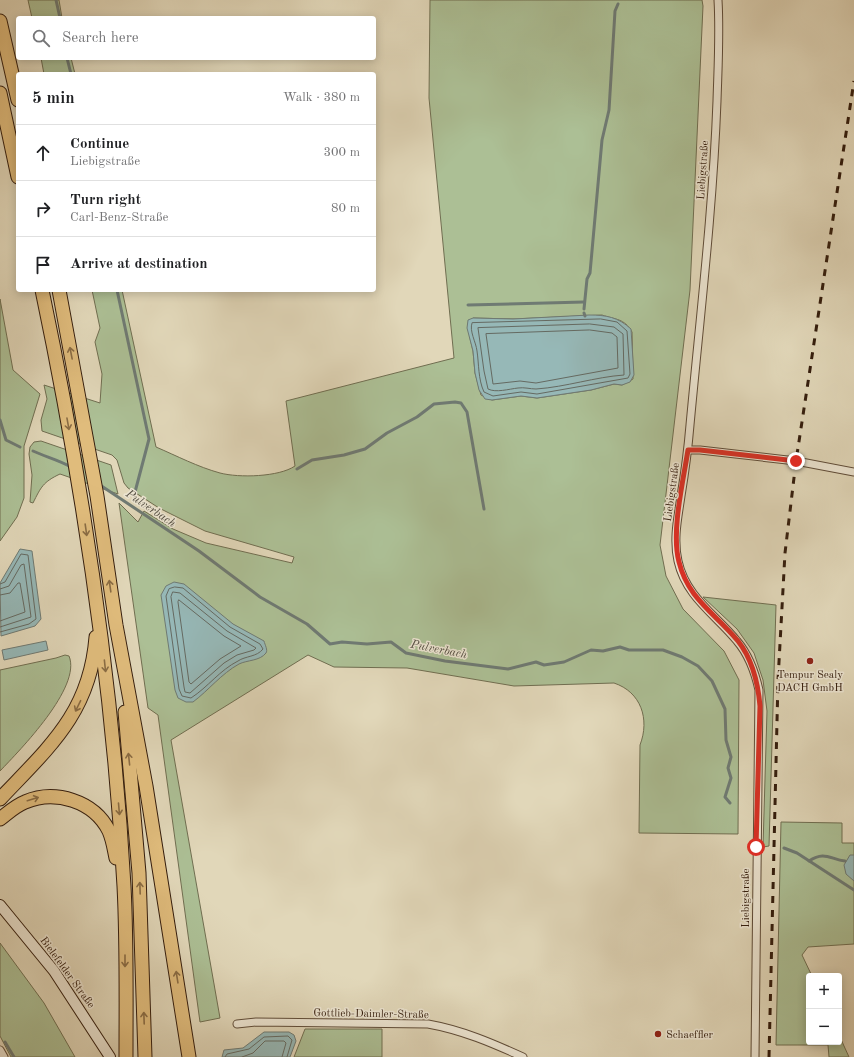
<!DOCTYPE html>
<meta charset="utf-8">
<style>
:root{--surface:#fff;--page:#f2f2f2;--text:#202124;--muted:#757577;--line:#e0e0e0}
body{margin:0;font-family:"Old Standard TT",serif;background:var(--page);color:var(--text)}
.controls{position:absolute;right:12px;bottom:12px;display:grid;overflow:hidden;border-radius:4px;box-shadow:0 2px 10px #0003}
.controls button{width:36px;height:36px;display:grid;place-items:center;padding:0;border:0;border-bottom:1px solid var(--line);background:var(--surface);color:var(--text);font:20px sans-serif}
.stop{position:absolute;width:12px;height:12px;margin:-9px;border:3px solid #d93025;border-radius:50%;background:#fff}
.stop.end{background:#d93025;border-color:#fff;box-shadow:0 1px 4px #0008}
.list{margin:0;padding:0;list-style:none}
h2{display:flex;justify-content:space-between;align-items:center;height:52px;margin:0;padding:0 16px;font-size:17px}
h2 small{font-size:13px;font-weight:400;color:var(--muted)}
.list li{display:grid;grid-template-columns:26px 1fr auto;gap:12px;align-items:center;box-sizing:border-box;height:56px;padding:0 16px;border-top:1px solid var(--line)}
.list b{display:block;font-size:15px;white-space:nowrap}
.list p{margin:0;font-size:13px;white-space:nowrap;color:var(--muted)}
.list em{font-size:13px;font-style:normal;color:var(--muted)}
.icon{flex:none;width:22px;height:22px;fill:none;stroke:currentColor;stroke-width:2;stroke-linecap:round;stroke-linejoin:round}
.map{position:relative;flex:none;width:854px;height:1057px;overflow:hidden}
.search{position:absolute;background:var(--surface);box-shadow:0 2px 10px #0003;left:16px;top:16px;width:360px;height:44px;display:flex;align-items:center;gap:10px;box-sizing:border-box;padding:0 14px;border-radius:4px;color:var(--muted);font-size:15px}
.panel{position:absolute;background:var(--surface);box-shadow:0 2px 10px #0003;left:16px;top:72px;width:360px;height:220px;border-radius:4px}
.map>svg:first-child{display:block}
</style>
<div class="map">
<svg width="854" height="1057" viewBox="0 0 854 1057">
<rect width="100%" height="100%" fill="#e1d7b9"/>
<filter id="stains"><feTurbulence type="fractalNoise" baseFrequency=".005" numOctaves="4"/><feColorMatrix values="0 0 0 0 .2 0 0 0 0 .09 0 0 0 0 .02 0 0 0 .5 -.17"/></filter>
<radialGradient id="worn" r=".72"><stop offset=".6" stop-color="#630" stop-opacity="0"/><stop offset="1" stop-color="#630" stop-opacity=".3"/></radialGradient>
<g fill="#acbf95" stroke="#706e51" fill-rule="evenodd">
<polygon points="28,0 59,0 62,18 32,18"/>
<path d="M 430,0 L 702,0 L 703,6 L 690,290 L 660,545 L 666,576 L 683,609 L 724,651 L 739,680 L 738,834 L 639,833 L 640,745 C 650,719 641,692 614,683 L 514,686 L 407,668 L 334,667 L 308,655 L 171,740 L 220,1018 L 200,1022 L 158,715 L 148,708 L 119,503 L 138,522 L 144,511 L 173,529 L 206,543 L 292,563 L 294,557 L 205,531 L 159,508 L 128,488 L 124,483 L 117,460 L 112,455 L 42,431 L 41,420 L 47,399 L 44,385 L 100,403 L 102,374 L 95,342 L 100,328 L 92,290 L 122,290 L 156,447 C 177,456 198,467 220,473 C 239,478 279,477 295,466 L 286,401 L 454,358 L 429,98 ZM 602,315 C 616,320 624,318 632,332 L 633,379 L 622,385 L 614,384 L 591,390 L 537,398 L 521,396 L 492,400 L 481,395 L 475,373 L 473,351 L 470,338 L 473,318 L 513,319 Z"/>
<polygon points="41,58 71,58 75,74 44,74"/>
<polygon points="0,299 13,370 40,394 24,446 24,498 17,517 0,541"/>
<path d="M 41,441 L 111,465 L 118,494 L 60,474 C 43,482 41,487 33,503 L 30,502 L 32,475 L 29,454 L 30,447 L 34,442 Z"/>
<polygon points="703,597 776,605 769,846 763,847 767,711 763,680 754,653 737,629"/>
<path d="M 65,655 L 69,656 C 82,687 20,750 0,771 L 0,670 L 56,658 Z"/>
<polygon points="781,822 842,823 842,843 854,843 854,944 808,947 802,955 812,976 809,976 809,1042 839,1042 839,1035 849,1057 829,1057 828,1045 776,1045"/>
<polygon points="0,943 44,1003 75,1057 11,1057 0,1036"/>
<polygon points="305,1029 382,1029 382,1057 294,1057"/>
</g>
<g fill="#96b8b7" stroke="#6f7a73">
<path d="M 589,315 C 606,315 618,317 631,329 L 634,375 L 630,382 L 622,385 L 614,384 L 591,390 L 537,398 L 521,396 L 492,400 L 485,399 L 479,390 L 475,373 L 473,351 L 467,328 L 468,320 L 473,318 L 513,319 Z"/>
<polygon points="20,549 32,551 41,619 35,626 1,636 0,583"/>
<path d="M 174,582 L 184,584 L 233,624 L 264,641 C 265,645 268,650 266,653 C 260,661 247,660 239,664 C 221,674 209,690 193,702 L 186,702 L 178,698 L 175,690 L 161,595 L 166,586 Z"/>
<polygon points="46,641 48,650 4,660 2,650"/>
<polygon points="850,855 854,855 854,881 846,874 844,865"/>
<polygon points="264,1032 289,1032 294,1035 296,1041 290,1057 222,1057 224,1050 243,1048"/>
</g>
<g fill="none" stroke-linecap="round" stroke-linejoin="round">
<g stroke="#656a62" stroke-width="1">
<path d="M 601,319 L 617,322 L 627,331 L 630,374 L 628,378 L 537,394 L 521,392 L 493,396 L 484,392 C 478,379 479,364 477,351 C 476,342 469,331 472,323 Z"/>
<path d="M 590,324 L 614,327 L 623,334 L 624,375 C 595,377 566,387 536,389 C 530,389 524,387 518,388 C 509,389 496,393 488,389 L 484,371 L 478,328 Z"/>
<polygon points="590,330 612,333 617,337 618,368 536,383 520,381 493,384 486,334"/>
<polyline points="0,584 5,582 21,554 28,555 36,619 29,624 0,632"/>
<path d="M 175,587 L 183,588 L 230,627 L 260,644 L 263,649 C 257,657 245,656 238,661 C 220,670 208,687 191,698 L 182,696 L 179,689 L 166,596 L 169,589 Z"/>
<polyline points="0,589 9,586 21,565 24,564 31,617 0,627"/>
<polygon points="173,592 180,593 227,631 256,648 254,650 237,655 224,663 190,693 185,692 184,687 171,597"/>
<polyline points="0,595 10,593 18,583 20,583 25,612 0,621"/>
<polygon points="179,600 224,636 241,646 220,659 191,684 189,682 178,602"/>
<polyline points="225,1057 227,1054 249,1049 264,1037 288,1036 292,1040 287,1057"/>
<polyline points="242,1057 253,1053 265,1041 284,1041 286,1043 282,1057"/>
</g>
<g stroke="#6f7a73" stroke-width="3">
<polyline points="56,0 60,18"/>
<polyline points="67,58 71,74"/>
<polyline points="117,290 149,439 135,492"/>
<polyline points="468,305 584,302"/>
<polyline points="584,309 587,279 590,273 602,140 609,110 615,11 618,4"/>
<polyline points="584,313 585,316"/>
<polyline points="0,420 6,440 20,447"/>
<path d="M 33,451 C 46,457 59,460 71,467"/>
<polyline points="297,469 312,460 344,455 365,449 387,433 417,417 434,404 455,402 461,403 467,412 484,509"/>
<polyline points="100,485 199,551 260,597 307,624 330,644 342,642 367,644 391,642 406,653 445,661 508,669 536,662 544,665 564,662 591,650 603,651 620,647 629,650 663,650 682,657 698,666 712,681 725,709 726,740 731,757 728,768 731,778 725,797 730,803"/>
<polyline points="784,848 797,853 854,890"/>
<path d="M 809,861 C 825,850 831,860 845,861"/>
<polyline points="5,1042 14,1057"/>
</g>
<g stroke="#5f4c38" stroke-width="9">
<g id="street">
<path d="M 718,0 C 720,34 718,67 717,101 C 713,209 700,317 690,425 C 688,449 685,472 681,496 C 678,517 673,539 678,561 C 686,597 715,614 737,641 C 749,655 755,672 759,690 L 755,1057"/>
<polyline points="688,450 700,450 796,461 854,472"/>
<path d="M 237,1024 L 256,1022 L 428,1024 C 462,1030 492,1043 523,1057"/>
<polyline points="0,1050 4,1057"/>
</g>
</g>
<g stroke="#341d0d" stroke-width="12">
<polyline id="secondary" points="0,905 54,971 110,1057"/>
</g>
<g stroke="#341d0d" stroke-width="15">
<g id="highway">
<polyline points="0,21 18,100"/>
<polyline points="0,93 18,177"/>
<path d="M 42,290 C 83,486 113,685 124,886 C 127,943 126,1000 126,1057"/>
<polyline points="59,290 97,496 116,625 146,786 189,1057"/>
<polyline points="125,712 139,873 145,1057"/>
<path d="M 0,799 C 49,747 90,713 96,637"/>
<path d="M 0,819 C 8,813 15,806 25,802 C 55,789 94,801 109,831 C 113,840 114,849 116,858"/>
</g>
</g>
<use href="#street" stroke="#ece5d2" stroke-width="7"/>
<use href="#secondary" stroke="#ece5d2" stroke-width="10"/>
<use href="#highway" stroke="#e0bc7c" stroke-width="13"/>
<polyline stroke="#341d0d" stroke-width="3" stroke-dasharray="7 7" stroke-linecap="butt" points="769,1057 778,680 785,553 796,461 854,81"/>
</g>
<defs><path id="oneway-shaft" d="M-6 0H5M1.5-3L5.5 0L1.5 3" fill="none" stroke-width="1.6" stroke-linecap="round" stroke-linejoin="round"/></defs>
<g stroke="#8a6c44">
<use href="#oneway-shaft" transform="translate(71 353) rotate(-101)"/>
<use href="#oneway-shaft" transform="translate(68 424) rotate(80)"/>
<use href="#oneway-shaft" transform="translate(86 530) rotate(82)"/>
<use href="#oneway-shaft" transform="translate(110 586) rotate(-98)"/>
<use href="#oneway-shaft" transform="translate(105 666) rotate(84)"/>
<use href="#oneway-shaft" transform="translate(78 706) rotate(116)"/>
<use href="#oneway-shaft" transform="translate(129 759) rotate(-96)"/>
<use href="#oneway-shaft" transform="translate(33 799) rotate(-17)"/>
<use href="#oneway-shaft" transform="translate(119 809) rotate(85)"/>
<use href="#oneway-shaft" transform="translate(140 888) rotate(-92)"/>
<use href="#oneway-shaft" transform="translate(125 961) rotate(90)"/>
<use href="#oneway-shaft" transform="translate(177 977) rotate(-99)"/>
<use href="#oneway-shaft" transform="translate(144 1018) rotate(-92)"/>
</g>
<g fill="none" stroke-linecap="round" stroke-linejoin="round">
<path stroke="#d93025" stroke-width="5" d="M 756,847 L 760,706 C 758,683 753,660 738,641 C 715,613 688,599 679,562 C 671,532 683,482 688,450 L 700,450 L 796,461"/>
</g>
<g fill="#8f2418" stroke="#ece5d2" stroke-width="1.5">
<circle cx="810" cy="661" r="4"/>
<circle cx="658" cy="1034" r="4"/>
</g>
<g text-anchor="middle" stroke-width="3" stroke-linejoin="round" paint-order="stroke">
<g font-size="11" fill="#341d0d" stroke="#ece5d2">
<text transform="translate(702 170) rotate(-86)" y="4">Liebigstraße</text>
<text transform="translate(671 492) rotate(-82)" y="4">Liebigstraße</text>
<text transform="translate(745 898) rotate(-90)" y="4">Liebigstraße</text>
<text transform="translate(68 972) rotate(54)" y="4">Bielefelder Straße</text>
<text transform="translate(371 1013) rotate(1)" y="4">Gottlieb-Daimler-Straße</text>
</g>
<g font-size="11" fill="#341d0d" stroke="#ece5d2">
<text x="810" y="678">Tempur Sealy<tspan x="810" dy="13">DACH GmbH</tspan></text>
<text x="666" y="1038" text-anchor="start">Schaeffler</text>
</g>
<g font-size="12" font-style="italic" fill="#514c40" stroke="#ece5d2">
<text transform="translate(151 508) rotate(34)" y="4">Pulverbach</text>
<text transform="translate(439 649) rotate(11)" y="4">Pulverbach</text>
</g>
</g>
<rect width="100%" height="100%" filter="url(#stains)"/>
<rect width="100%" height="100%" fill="url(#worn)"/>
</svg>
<div class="controls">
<button>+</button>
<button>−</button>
</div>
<div class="stop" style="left:756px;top:847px"></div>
<div class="stop end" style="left:796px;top:461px"></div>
<div class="search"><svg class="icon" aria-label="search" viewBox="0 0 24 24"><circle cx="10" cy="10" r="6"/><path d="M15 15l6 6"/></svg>Search here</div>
<section class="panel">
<h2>5 min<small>Walk · 380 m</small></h2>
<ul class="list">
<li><svg class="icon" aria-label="ahead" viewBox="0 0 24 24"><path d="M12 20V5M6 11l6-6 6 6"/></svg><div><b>Continue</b><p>Liebigstraße</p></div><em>300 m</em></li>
<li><svg class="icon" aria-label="right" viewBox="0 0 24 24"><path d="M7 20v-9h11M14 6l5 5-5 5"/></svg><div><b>Turn right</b><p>Carl-Benz-Straße</p></div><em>80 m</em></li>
<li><svg class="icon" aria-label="arrive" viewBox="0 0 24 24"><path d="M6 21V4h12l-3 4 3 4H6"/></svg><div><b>Arrive at destination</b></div></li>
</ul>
</section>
</div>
